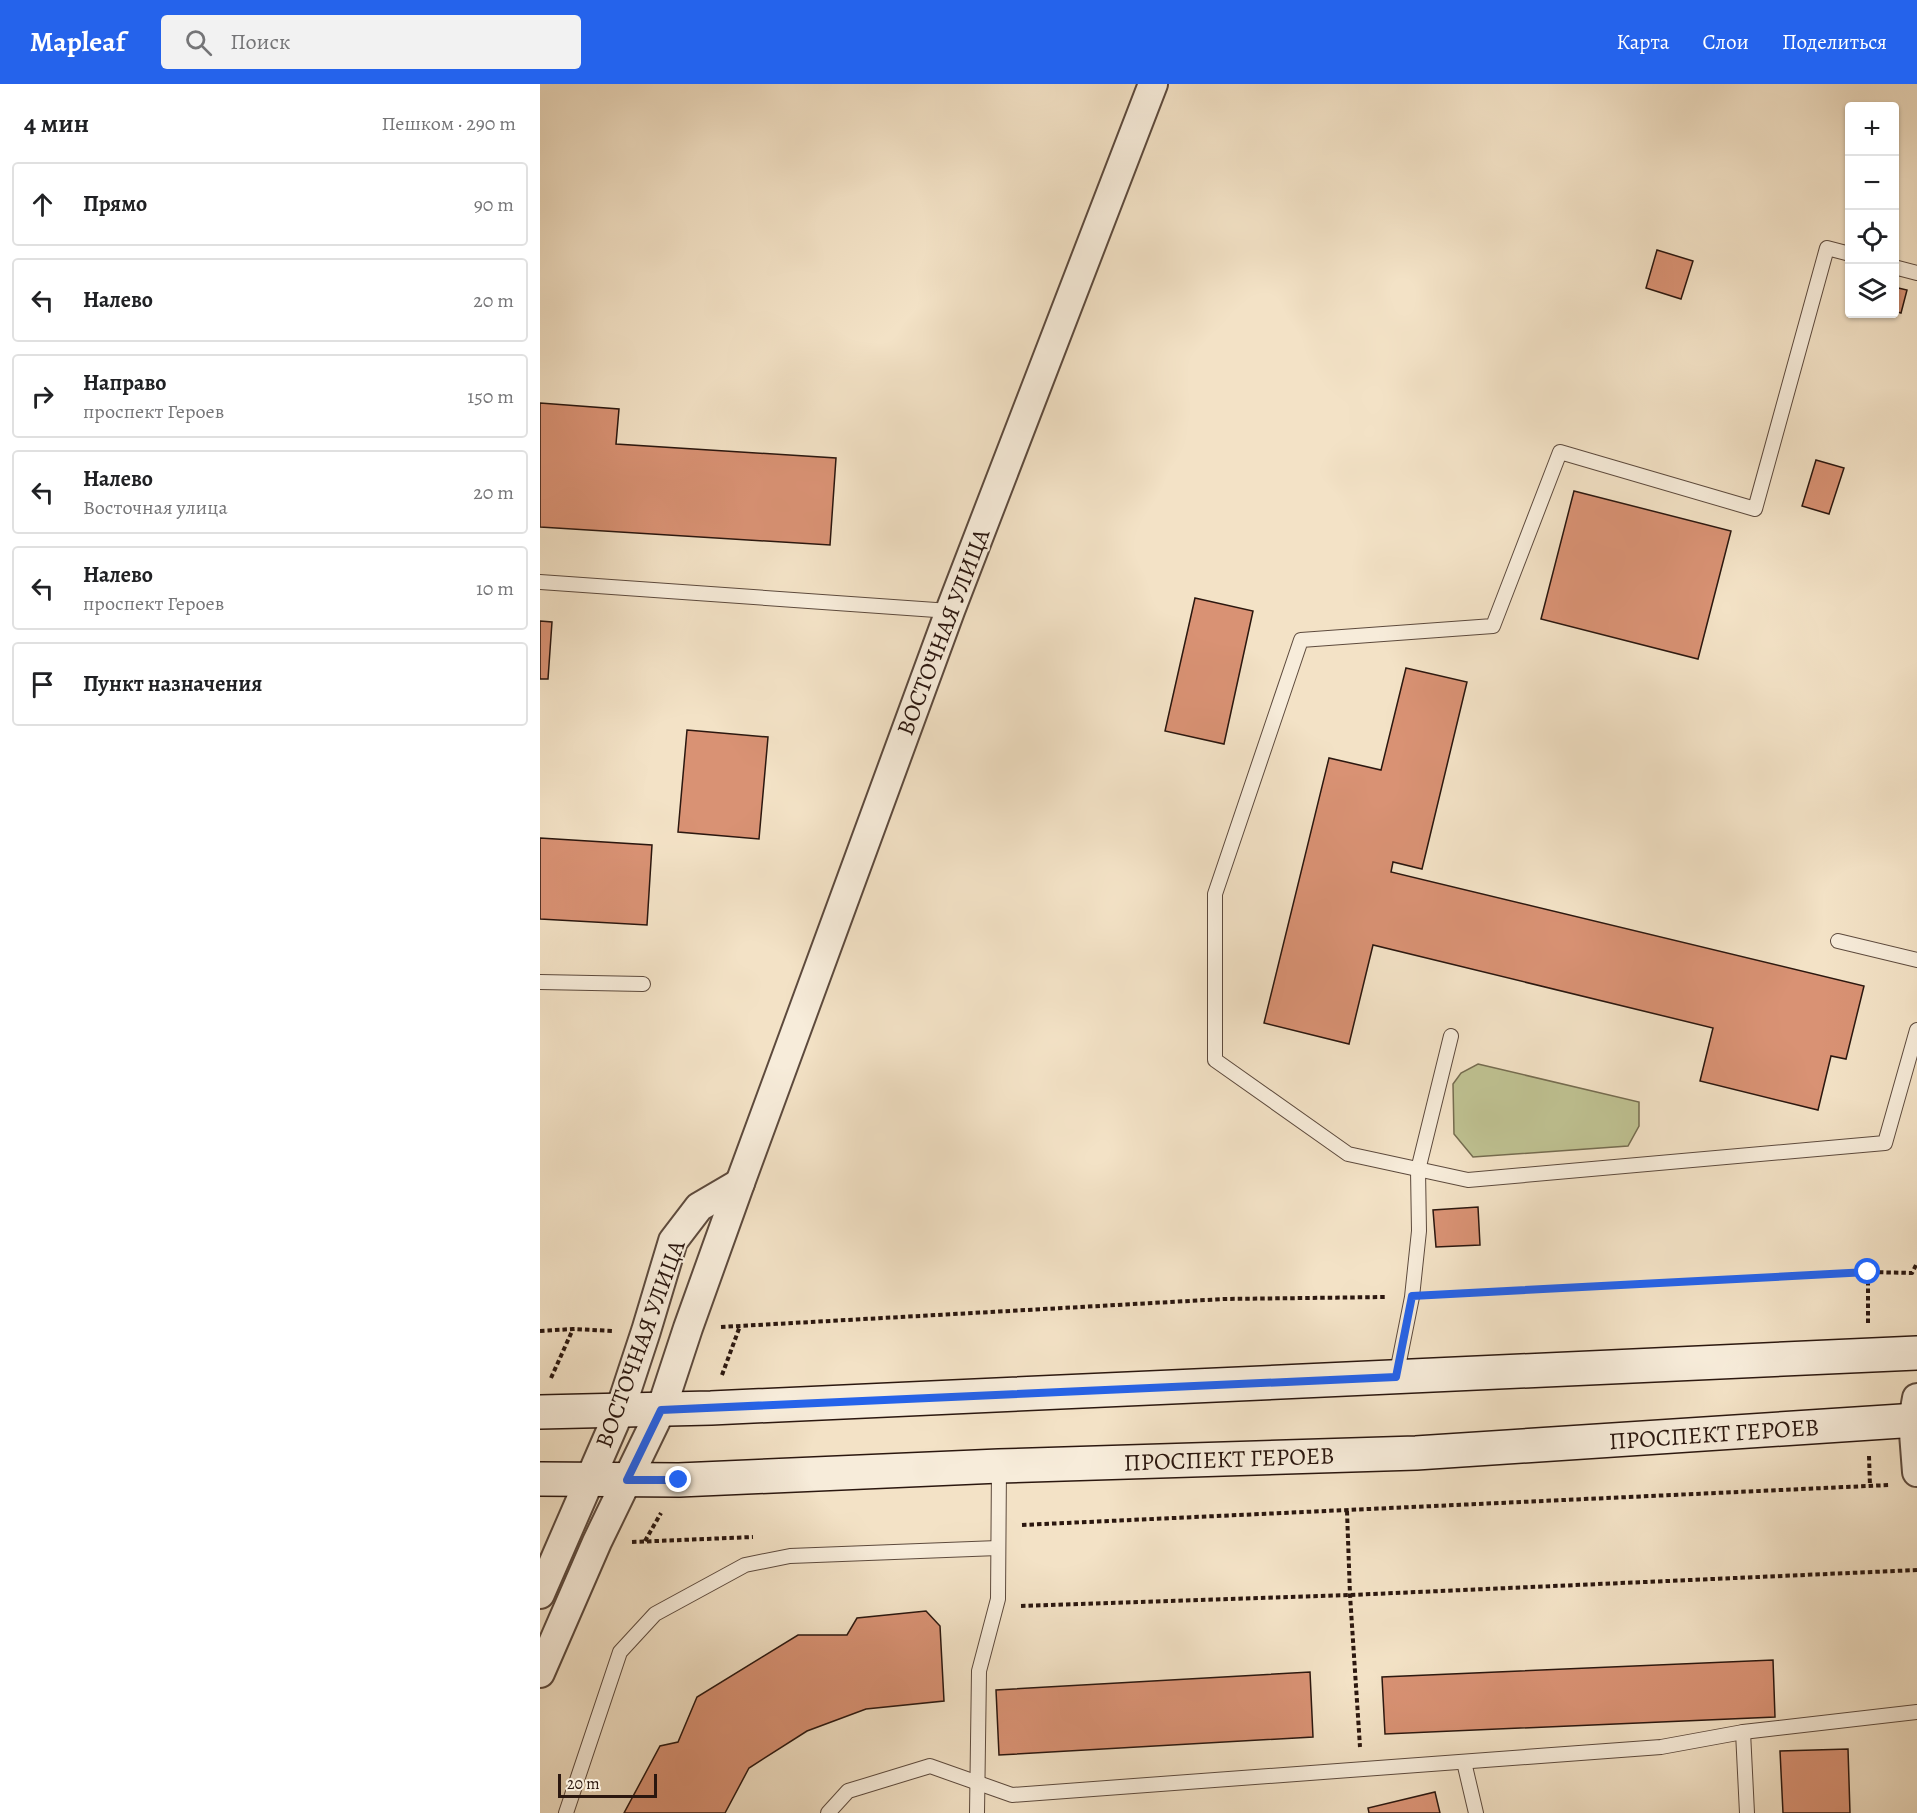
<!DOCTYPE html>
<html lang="ru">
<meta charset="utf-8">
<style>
:root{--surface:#fff;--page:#f2f2f2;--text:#202124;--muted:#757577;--line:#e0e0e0;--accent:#2563eb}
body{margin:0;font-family:Alegreya,serif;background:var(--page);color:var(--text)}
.controls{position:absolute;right:18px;top:18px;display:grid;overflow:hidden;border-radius:6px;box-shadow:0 2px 4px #0004}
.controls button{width:54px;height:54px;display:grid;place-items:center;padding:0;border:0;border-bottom:2px solid var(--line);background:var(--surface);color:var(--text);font:30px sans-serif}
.scale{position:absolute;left:18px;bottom:15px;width:99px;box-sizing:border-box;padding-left:6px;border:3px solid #2b170f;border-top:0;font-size:16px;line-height:21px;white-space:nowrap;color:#2b170f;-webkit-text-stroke:4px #f7ecda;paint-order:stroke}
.stop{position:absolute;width:18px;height:18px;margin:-14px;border:4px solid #2563eb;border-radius:50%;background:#fff}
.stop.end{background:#2563eb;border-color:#fff;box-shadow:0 2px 6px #0008}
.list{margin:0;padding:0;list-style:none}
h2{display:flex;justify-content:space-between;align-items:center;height:78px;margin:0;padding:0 24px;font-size:26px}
h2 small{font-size:20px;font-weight:400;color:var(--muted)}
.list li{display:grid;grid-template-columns:39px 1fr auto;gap:18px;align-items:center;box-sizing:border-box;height:84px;margin:0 12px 12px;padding:0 12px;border:2px solid var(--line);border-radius:6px}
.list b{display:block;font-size:22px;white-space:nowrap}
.list p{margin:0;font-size:20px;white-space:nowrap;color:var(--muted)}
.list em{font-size:20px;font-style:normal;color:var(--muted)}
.icon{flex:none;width:33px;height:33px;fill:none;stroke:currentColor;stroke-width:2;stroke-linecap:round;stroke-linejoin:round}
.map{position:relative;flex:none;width:1377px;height:1729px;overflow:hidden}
header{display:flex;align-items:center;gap:36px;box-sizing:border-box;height:84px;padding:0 30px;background:var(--accent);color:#fff}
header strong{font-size:28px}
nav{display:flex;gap:33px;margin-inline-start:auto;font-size:21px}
.search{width:420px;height:54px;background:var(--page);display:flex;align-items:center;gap:15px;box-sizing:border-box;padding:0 21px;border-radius:6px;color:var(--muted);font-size:22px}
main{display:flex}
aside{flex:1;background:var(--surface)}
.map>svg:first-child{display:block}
</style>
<header>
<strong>Mapleaf</strong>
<div class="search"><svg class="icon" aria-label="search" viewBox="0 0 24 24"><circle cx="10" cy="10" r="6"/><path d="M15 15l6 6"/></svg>Поиск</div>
<nav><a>Карта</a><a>Слои</a><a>Поделиться</a></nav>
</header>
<main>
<aside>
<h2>4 мин<small>Пешком · 290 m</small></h2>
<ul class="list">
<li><svg class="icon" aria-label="ahead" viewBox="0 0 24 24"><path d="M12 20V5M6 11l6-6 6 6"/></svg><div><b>Прямо</b></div><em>90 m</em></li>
<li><svg class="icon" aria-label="left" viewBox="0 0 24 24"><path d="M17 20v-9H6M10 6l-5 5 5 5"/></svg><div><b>Налево</b></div><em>20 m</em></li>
<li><svg class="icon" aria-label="right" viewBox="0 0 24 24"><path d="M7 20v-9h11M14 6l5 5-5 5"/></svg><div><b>Направо</b><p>проспект Героев</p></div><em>150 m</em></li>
<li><svg class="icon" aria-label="left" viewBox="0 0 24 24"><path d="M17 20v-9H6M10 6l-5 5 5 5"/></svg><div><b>Налево</b><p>Восточная улица</p></div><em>20 m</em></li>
<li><svg class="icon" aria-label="left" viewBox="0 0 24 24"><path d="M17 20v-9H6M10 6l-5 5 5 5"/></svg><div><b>Налево</b><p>проспект Героев</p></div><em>10 m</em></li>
<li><svg class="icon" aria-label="arrive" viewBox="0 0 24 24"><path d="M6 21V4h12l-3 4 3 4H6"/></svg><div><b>Пункт назначения</b></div></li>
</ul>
</aside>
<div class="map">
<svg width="1377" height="1729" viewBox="0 0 1377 1729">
<rect width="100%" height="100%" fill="#f3e2c6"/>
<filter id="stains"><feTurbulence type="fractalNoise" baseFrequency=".00333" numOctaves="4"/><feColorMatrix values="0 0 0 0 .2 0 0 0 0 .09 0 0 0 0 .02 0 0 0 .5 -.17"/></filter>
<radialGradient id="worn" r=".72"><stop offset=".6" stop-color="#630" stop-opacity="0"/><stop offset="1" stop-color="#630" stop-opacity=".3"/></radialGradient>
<polygon fill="#bfc292" stroke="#756c50" stroke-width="1.5" points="938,980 1099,1018 1099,1042 1088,1062 933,1073 914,1050 913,1000 921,989"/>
<g fill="#d99274" stroke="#2b170f" stroke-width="1.5">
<polygon points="1117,166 1153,177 1141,215 1106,204"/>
<polygon points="1354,203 1367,206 1361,229 1354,227"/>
<polygon points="0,319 79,325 76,360 296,374 290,461 0,443"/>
<polygon points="1276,376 1304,384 1289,430 1262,422"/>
<polygon points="1034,407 1191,447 1158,575 1001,535"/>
<polygon points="655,514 713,527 684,660 625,647"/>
<polygon points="0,537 12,538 8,595 0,595"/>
<polygon points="866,584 927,598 882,785 853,778 851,788 1324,902 1306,975 1291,972 1278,1026 1160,997 1173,944 833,861 809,960 724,939 789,674 841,686"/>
<polygon points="147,646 228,653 219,755 138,748"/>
<polygon points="0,754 112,761 107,841 0,835"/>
<polygon points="938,1123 940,1161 896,1163 893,1126"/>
<polygon points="386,1527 400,1542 404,1617 326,1625 267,1647 209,1684 185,1729 84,1729 120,1662 138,1658 157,1613 258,1551 307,1551 317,1534"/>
<polygon points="1233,1576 1235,1633 845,1650 842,1593"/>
<polygon points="770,1588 773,1653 459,1671 456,1606"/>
<polygon points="1308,1665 1310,1729 1243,1729 1240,1667"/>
<polygon points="895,1708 900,1729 829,1729 828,1724"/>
</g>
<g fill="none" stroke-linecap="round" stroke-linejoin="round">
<g stroke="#5d4a3d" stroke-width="16">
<g id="lane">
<polyline points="1310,170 1287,164 1215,425 1020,368 953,542 761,556 675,810 675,976 808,1070 928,1096 1345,1059 1377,946"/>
<polyline points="1354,183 1377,189"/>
<polyline points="0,498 410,527"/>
<polyline points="1298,857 1377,876"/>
<polyline points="0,898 103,900"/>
<polyline points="856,1293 872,1213 879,1147 878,1086 911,952"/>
<polyline points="1203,1648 1207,1729"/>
<polyline points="924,1678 936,1729"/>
<polyline points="26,1729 80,1568 115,1530 205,1481 250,1472 458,1464"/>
<polyline points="288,1729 308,1707 390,1682 472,1711 1121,1663 1203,1648 1377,1628"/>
<polyline points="437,1729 439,1587 458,1515 459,1382"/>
</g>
</g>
<g stroke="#5d4a3d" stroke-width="32">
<g id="street">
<polyline points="1377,1314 1373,1336 1377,1388"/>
<polyline points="0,1510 80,1326 106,1247 133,1157 159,1123 200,1099"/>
<polyline points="0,1589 57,1458 121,1326 148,1244 200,1099 410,527 613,0"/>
</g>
</g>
<g stroke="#2b170f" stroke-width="36">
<g id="secondary">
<polyline points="0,1328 171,1324 1377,1269"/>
<polyline points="0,1395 139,1396 459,1382 876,1369 1377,1336"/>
</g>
</g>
<g stroke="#2b170f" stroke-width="4" stroke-dasharray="4.5 3" stroke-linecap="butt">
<polyline points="897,1211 1328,1188 1372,1189 1377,1179"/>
<polyline points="1328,1239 1328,1188"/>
<polyline points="181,1243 684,1215 847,1213"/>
<polyline points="0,1247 33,1245 74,1247"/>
<polyline points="182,1291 200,1242"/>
<polyline points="11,1294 33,1245"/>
<polyline points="1329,1372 1330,1402"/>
<polyline points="807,1427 810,1511 820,1663"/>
<polyline points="482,1441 1349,1401"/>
<polyline points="105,1457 121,1429"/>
<polyline points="92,1458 213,1453"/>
<polyline points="481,1522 810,1511 1377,1486"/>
</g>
<use href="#lane" stroke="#f7ecda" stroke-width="14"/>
<use href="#street" stroke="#f7ecda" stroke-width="28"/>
<use href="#secondary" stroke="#f7ecda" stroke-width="33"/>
</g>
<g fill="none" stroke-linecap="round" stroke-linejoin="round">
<polyline stroke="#2563eb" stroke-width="8" points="139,1396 87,1396 121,1326 856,1293 872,1212 1328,1188"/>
</g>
<g text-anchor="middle" stroke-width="4.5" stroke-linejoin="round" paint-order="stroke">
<g font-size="24" fill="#2b170f" stroke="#f7ecda">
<text transform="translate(403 548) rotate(-69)" y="8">ВОСТОЧНАЯ УЛИЦА</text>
<text transform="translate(100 1260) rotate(-70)" y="8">ВОСТОЧНАЯ УЛИЦА</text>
<text transform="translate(1174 1350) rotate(-4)" y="8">ПРОСПЕКТ ГЕРОЕВ</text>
<text transform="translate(689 1375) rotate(-2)" y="8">ПРОСПЕКТ ГЕРОЕВ</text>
</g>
</g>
<rect width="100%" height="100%" filter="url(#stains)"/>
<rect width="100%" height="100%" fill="url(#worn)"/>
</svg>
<div class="controls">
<button>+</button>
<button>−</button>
<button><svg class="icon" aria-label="locate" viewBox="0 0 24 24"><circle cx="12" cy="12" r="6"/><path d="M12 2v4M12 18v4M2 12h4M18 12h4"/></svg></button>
<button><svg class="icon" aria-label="layers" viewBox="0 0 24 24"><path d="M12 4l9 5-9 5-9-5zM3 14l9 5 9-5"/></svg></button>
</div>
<div class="scale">20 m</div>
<div class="stop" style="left:1328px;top:1188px"></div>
<div class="stop end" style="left:139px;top:1396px"></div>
</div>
</main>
